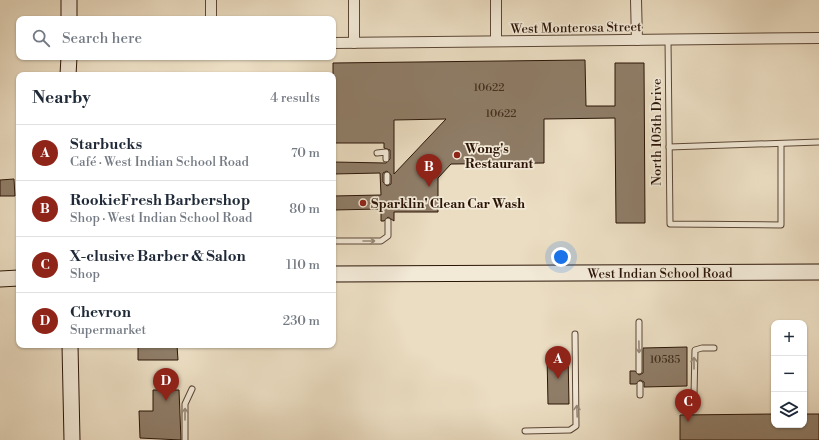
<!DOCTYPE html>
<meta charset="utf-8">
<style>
:root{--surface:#fff;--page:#f6f6f7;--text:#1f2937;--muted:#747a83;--line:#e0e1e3;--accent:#8f2418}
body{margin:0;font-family:"Libre Bodoni",serif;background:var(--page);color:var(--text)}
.controls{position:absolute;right:12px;bottom:12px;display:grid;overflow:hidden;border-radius:8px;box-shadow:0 1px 3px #0004}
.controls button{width:36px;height:36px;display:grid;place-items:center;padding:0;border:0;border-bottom:1px solid var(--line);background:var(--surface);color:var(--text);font:20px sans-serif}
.you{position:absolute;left:561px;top:257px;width:14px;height:14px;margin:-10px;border:3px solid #fff;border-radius:50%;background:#1a73e8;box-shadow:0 0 0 6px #1a73e833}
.badge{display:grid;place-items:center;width:26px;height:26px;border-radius:50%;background:var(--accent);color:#fff;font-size:13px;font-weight:700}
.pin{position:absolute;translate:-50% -33px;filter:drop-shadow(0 1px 2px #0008)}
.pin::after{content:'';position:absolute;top:21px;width:14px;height:12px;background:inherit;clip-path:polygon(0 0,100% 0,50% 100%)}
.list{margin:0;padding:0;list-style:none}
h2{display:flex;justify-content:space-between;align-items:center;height:52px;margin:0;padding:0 16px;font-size:17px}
h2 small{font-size:13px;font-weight:400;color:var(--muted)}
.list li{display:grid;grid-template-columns:26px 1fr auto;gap:12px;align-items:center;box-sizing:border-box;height:56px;padding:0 16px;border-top:1px solid var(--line)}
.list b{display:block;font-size:15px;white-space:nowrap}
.list p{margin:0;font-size:13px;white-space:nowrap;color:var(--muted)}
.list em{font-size:13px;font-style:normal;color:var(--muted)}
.icon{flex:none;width:22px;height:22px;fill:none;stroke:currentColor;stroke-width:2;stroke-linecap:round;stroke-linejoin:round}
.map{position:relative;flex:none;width:819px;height:440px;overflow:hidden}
.search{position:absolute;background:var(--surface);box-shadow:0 1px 3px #0004;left:16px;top:16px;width:320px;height:44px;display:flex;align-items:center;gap:10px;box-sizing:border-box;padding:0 14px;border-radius:8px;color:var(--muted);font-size:15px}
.panel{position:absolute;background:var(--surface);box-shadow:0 1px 3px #0004;left:16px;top:72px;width:320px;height:276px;border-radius:8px}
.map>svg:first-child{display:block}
</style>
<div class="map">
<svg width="819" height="440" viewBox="0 0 819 440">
<rect width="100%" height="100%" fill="#ebddc2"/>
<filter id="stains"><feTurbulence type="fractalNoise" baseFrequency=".005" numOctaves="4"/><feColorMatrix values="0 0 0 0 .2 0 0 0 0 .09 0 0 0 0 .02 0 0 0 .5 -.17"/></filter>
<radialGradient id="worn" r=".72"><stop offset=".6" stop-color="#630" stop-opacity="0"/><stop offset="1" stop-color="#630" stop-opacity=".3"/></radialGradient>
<g fill="#8f7d68" stroke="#2b1507" fill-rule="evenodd">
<path d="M 585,60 L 586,106 L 615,106 L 615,63 L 644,63 L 645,223 L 616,223 L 615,118 L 544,119 L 544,163 L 451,164 L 438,178 L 438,212 L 394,212 L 394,221 L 388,217 L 384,221 L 381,221 L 381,209 L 333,210 L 333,196 L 381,195 L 380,173 L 333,174 L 333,162 L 386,163 L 390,159 L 390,150 L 384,148 L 384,143 L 333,143 L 333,63 ZM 446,119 L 394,174 L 394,120 ZM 387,171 L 391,175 L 391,184 L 387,186 L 383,182 L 383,173 Z"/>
<polygon points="14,179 15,196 0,196 0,180"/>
<polygon points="138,345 177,345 178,360 138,360"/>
<polygon points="687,347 687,386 644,387 644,382 640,380 636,384 630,384 630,371 635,371 639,375 643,373 643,348"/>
<polygon points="568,354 569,404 548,404 547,355"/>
<polygon points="153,390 179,390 181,440 140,438 139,411 153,411"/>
<polygon points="774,414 774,425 804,425 804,414 819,414 819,440 680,440 680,415"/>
</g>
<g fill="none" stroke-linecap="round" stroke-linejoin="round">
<g stroke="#5b4736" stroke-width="7">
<g id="service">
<polyline points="668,39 670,224 781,225 781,144"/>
<polyline points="669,147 819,142"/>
<polyline points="377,153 386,152 386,159"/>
<polyline points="387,175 387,182"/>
<polyline points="333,241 381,241 388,236 388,221"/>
<polyline points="639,322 639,371"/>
<polyline points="640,384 640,395"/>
<polyline points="694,395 695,350 702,348 714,348"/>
<polyline points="525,431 570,430 576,426 575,334"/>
<polyline points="185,440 185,404 192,389"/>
</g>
</g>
<g stroke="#5b4736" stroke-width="12">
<g id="minor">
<polyline points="211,0 211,19"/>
<polyline points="354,0 354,43"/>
<polyline points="496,0 496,41"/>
<polyline points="636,0 637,40"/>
<polyline points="333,43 819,38"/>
</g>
</g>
<g stroke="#2b1507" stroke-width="17">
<g id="secondary">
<polyline points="69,19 69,0"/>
<polyline points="68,75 69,57"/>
<path id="s1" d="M 333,274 L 819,272"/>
<polyline points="0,279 19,278"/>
<polyline points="70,345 72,440"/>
</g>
</g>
<use href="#service" stroke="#f2e9d7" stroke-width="5"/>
<use href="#minor" stroke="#f2e9d7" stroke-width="10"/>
<use href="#secondary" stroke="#f2e9d7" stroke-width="15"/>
</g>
<defs><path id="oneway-shaft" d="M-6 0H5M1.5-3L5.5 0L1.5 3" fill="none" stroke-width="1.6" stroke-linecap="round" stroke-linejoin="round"/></defs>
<g stroke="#988a79">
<use href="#oneway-shaft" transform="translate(369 241)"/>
<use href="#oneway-shaft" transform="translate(639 347) rotate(89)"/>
<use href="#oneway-shaft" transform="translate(694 363) rotate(-90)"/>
<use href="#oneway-shaft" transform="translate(577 411) rotate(-92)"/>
<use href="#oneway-shaft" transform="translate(185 414) rotate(-90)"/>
</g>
<g fill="#8f2418" stroke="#f2e9d7" stroke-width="1.5">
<circle cx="457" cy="155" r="4"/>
<circle cx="363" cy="203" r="4"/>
</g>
<g text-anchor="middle" stroke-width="3.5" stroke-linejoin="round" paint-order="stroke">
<g font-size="11" fill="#442f1f">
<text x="489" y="91">10622</text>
<text x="501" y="117">10622</text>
<text x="665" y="363">10585</text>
</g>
<g font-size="13" fill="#2b1507" stroke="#f2e9d7">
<text transform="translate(576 27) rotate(-1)" y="5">West Monterosa Street</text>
<text transform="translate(656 132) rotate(-90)" y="5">North 105th Drive</text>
<text dy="5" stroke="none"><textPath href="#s1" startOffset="327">West Indian School Road</textPath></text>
</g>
<g font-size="13" font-weight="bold" fill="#2b1507" stroke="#f2e9d7" text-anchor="start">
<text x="465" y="153">Wong's<tspan x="465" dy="15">Restaurant</tspan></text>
<text x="371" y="208">Sparklin' Clean Car Wash</text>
</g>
</g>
<rect width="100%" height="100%" filter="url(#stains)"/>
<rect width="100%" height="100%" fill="url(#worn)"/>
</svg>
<div class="controls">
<button>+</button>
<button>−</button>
<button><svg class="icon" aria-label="layers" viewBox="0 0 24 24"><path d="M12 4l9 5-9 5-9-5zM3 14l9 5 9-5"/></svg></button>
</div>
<div class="you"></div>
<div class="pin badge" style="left:558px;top:379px">A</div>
<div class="pin badge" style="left:429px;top:187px">B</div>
<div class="pin badge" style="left:688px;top:422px">C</div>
<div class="pin badge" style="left:166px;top:401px">D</div>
<div class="search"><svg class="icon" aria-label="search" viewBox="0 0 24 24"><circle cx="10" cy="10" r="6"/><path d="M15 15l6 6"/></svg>Search here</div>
<section class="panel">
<h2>Nearby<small>4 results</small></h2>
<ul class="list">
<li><span class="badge">A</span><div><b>Starbucks</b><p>Café · West Indian School Road</p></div><em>70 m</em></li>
<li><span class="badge">B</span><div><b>RookieFresh Barbershop</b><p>Shop · West Indian School Road</p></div><em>80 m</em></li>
<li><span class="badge">C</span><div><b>X-clusive Barber &amp; Salon</b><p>Shop</p></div><em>110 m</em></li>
<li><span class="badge">D</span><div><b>Chevron</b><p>Supermarket</p></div><em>230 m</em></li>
</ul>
</section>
</div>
